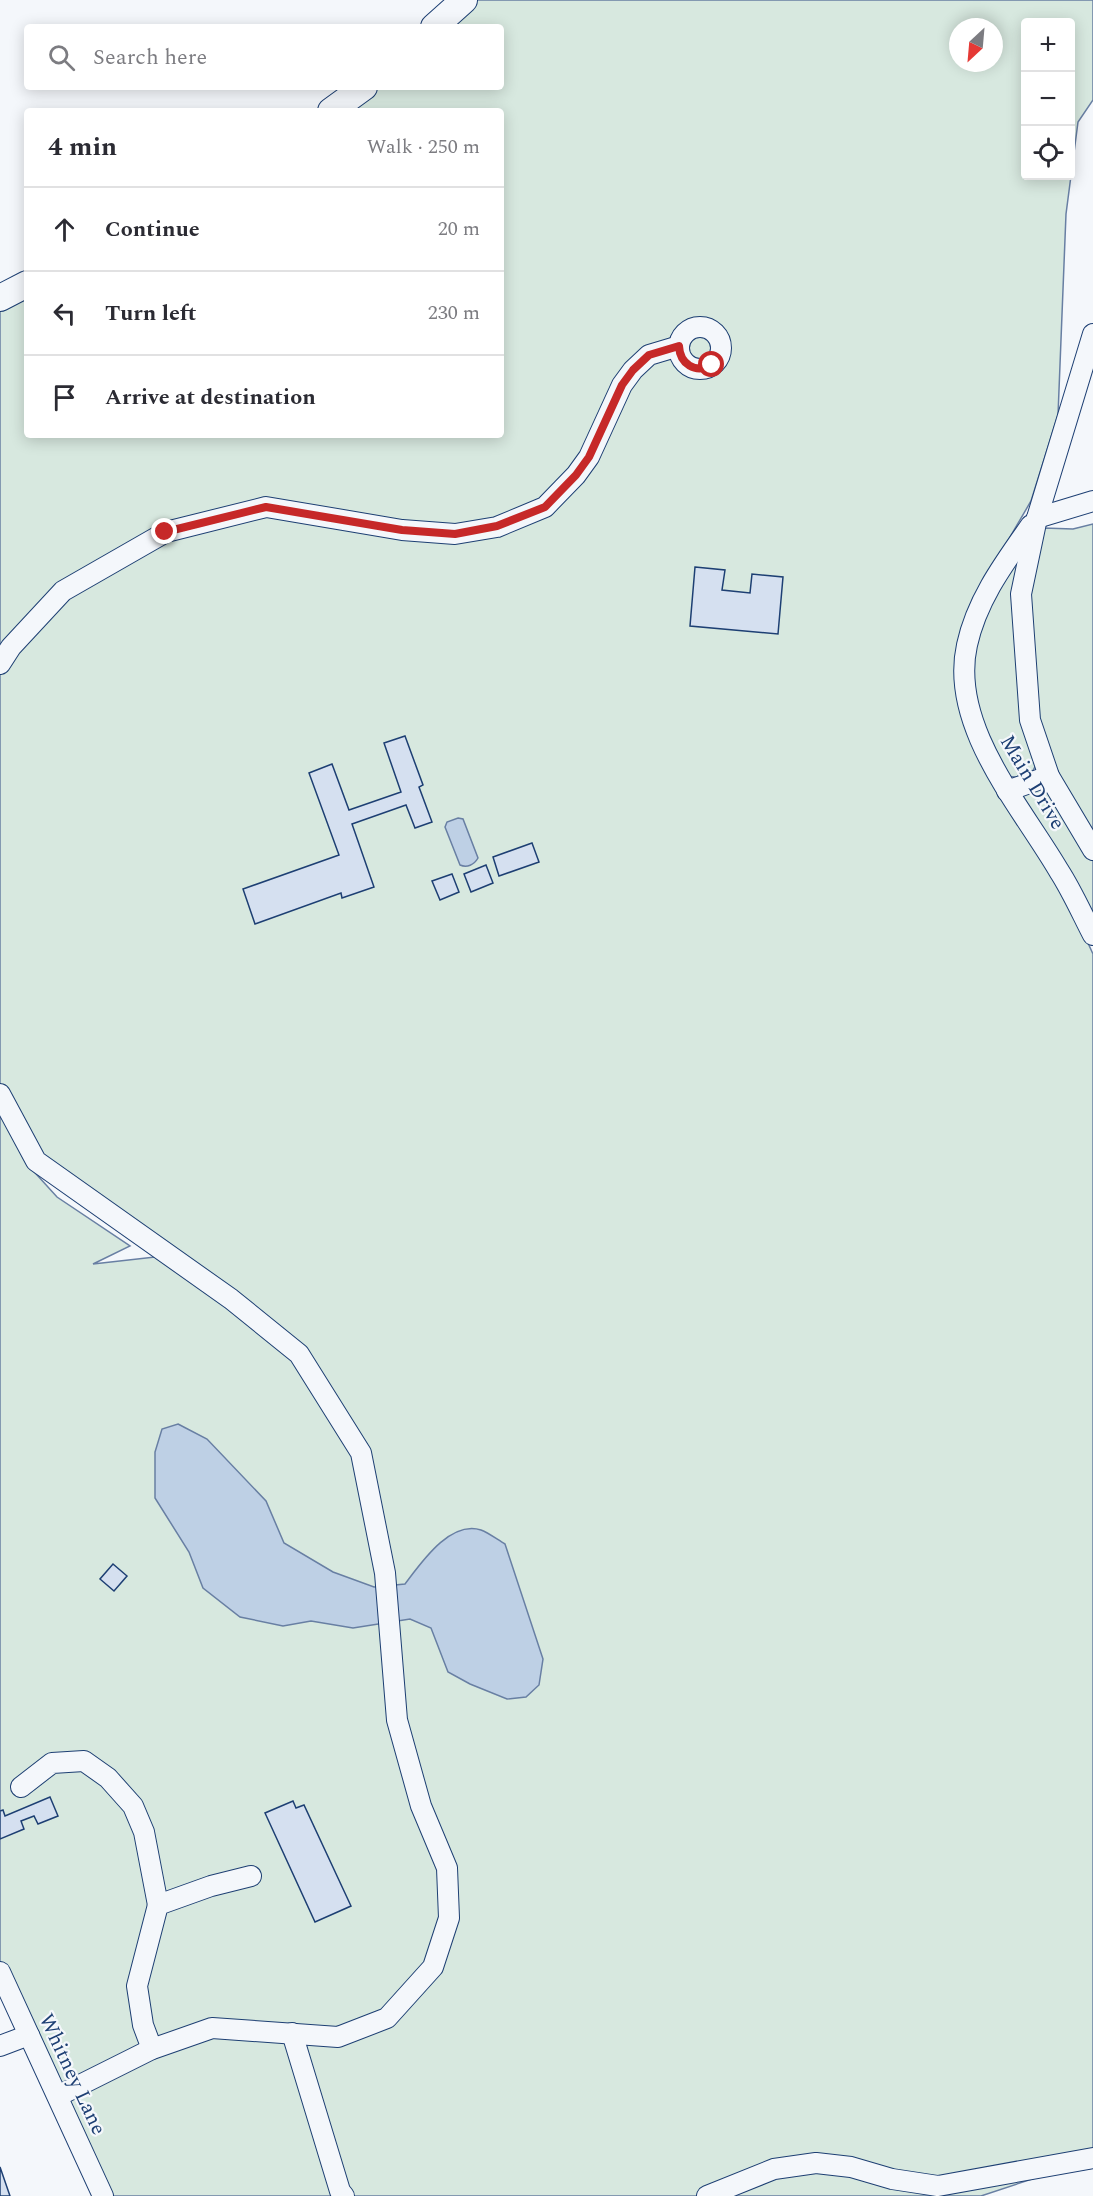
<!DOCTYPE html>
<meta charset="utf-8">
<style>
:root{--surface:#fff;--page:#f7f7f7;--text:#2b2b33;--muted:#7c7c81;--line:#e1e1e2}
body{margin:0;font-family:Spectral,serif;background:var(--page);color:var(--text)}
.controls{position:absolute;right:18px;top:18px;display:grid;overflow:hidden;border-radius:6px;box-shadow:0 3px 15px #0003}
.controls button{width:54px;height:54px;display:grid;place-items:center;padding:0;border:0;border-bottom:2px solid var(--line);background:var(--surface);color:var(--text);font:30px sans-serif}
.compass{position:absolute;left:949px;top:18px;width:54px;height:54px;border-radius:50%;background:var(--surface);box-shadow:0 3px 15px #0003;rotate:206deg}
.stop{position:absolute;width:18px;height:18px;margin:-14px;border:4px solid #c62828;border-radius:50%;background:#fff}
.stop.end{background:#c62828;border-color:#fff;box-shadow:0 2px 6px #0008}
.list{margin:0;padding:0;list-style:none}
h2{display:flex;justify-content:space-between;align-items:center;height:78px;margin:0;padding:0 24px;font-size:26px}
h2 small{font-size:20px;font-weight:400;color:var(--muted)}
.list li{display:grid;grid-template-columns:39px 1fr auto;gap:18px;align-items:center;box-sizing:border-box;height:84px;padding:0 24px;border-top:2px solid var(--line)}
.list b{display:block;font-size:22px;white-space:nowrap}
.list em{font-size:20px;font-style:normal;color:var(--muted)}
.icon{flex:none;width:33px;height:33px;fill:none;stroke:currentColor;stroke-width:2;stroke-linecap:round;stroke-linejoin:round}
.map{position:relative;flex:none;width:1093px;height:2196px;overflow:hidden}
.search{position:absolute;background:var(--surface);box-shadow:0 3px 15px #0003;left:24px;top:24px;width:480px;height:66px;display:flex;align-items:center;gap:15px;box-sizing:border-box;padding:0 21px;border-radius:6px;color:var(--muted);font-size:22px}
.panel{position:absolute;background:var(--surface);box-shadow:0 3px 15px #0003;left:24px;top:108px;width:480px;height:330px;border-radius:6px}
.map>svg:first-child{display:block}
</style>
<div class="map">
<svg width="1093" height="2196" viewBox="0 0 1093 2196">
<rect width="100%" height="100%" fill="#f4f7fb"/>
<g fill="#d7e8df" stroke="#687fa3" stroke-width="1.5" fill-rule="evenodd">
<path d="M 464,0 L 1093,0 L 1093,100 L 1078,122 L 1066,214 L 1058,415 L 1031,501 L 992,568 L 957,692 L 1063,889 L 1093,954 L 1093,2168 L 1038,2177 L 981,2196 L 103,2196 L 0,1972 L 0,1111 L 28,1165 L 57,1197 L 130,1246 L 93,1264 L 173,1255 L 36,1161 L 0,1088 L 0,296 L 27,282 L 27,435 L 501,435 L 501,111 L 331,111 L 364,87 L 501,87 L 501,27 L 434,27 ZM 1026,22 L 1070,22 L 1070,176 L 1026,176 ZM 958,27 L 994,27 L 994,63 L 958,63 Z"/>
<polygon points="1093,524 1093,835 1052,770 1036,722 1027,601 1044,528 1073,529"/>
<polygon points="1026,539 1037,763 1031,774 1024,778 1005,776 973,704 974,630"/>
<polygon points="1034,788 1048,791 1093,857 1093,918 1021,802 1023,795"/>
</g>
<g fill="#bed0e5" stroke="#687fa3" stroke-width="1.5">
<path d="M 458,818 L 463,819 L 478,858 C 474,865 467,868 460,865 L 445,827 L 447,822 Z"/>
<path d="M 178,1424 L 207,1439 L 266,1501 L 284,1543 L 333,1572 L 374,1587 L 405,1584 C 421,1563 450,1520 481,1530 C 489,1533 498,1540 505,1544 L 543,1659 L 539,1685 L 526,1697 L 507,1699 L 470,1684 L 448,1672 L 431,1628 L 410,1619 L 353,1628 L 311,1621 L 283,1626 L 240,1617 L 203,1588 L 189,1552 L 155,1498 L 155,1452 L 162,1429 Z"/>
</g>
<g fill="#d5e0f0" stroke="#1d3f73" stroke-width="1.5">
<polygon points="695,567 725,570 722,590 750,593 752,574 783,577 778,634 690,626"/>
<polygon points="405,736 423,785 419,787 432,822 415,828 406,805 352,824 374,887 342,898 341,893 255,924 243,889 339,855 309,773 332,764 349,810 401,792 384,743"/>
<polygon points="532,843 539,862 499,876 493,857"/>
<polygon points="486,865 493,883 471,892 464,874"/>
<polygon points="452,874 459,892 440,900 432,881"/>
<polygon points="113,1564 127,1576 114,1591 100,1579"/>
<polygon points="50,1797 58,1816 38,1824 34,1816 21,1821 24,1829 0,1839 0,1811 3,1810 5,1816"/>
<polygon points="293,1801 296,1808 304,1805 351,1906 315,1922 265,1813"/>
<polygon points="0,2167 10,2196 0,2196"/>
</g>
<g fill="none" stroke-linecap="round" stroke-linejoin="round">
<g stroke="#1d3f73" stroke-width="22">
<g id="minor">
<circle cx="700" cy="348" r="21"/>
<polyline points="1093,334 1037,518 1021,594 1030,720 1049,776 1093,850"/>
<polyline points="1037,518 1093,501"/>
<path d="M 1031,525 C 1005,562 977,599 967,645 C 949,726 1021,806 1059,871 C 1072,891 1082,914 1093,935"/>
<polyline points="0,664 11,647 63,591 166,532 266,507 402,530 455,534 497,527 545,507 576,475 589,457 622,385 633,370 649,355 679,346"/>
<polyline points="1007,791 1049,776"/>
<polyline points="0,1094 36,1161 231,1299 299,1354 361,1453 385,1573 397,1720 421,1806 447,1868 449,1918 433,1967 387,2018 338,2037 212,2028 152,2049 58,2096"/>
<polyline points="21,1787 52,1763 84,1761 108,1778 133,1806 144,1832 158,1905"/>
<polyline points="0,1972 103,2196"/>
<polyline points="292,2033 340,2191 344,2196"/>
<polyline points="0,2046 29,2035"/>
<polyline points="152,2049 143,2025 137,1986 158,1905 211,1886 251,1876"/>
<polyline points="707,2196 774,2169 816,2163 851,2167 892,2179 938,2186 1093,2158"/>
</g>
</g>
<g stroke="#1d3f73" stroke-width="28">
<g id="major">
<polyline points="434,27 464,0"/>
<polyline points="331,111 364,87"/>
<polyline points="0,298 27,284"/>
</g>
</g>
<use href="#minor" stroke="#f4f7fb" stroke-width="20"/>
<use href="#major" stroke="#f4f7fb" stroke-width="26"/>
</g>
<g fill="none" stroke-linecap="round" stroke-linejoin="round">
<path stroke="#c62828" stroke-width="8" d="M 165,532 L 266,507 L 402,530 L 455,534 L 497,526 L 545,507 L 576,475 L 589,457 L 622,385 L 633,370 L 649,355 L 679,346 C 680,364 695,374 712,365"/>
</g>
<g text-anchor="middle" stroke-width="4.5" stroke-linejoin="round" paint-order="stroke">
<g font-size="21" fill="#1d3f73" stroke="#f4f7fb">
<text transform="translate(1033 782) rotate(59)" y="7">Main Drive</text>
<text transform="translate(73 2074) rotate(65)" y="7">Whitney Lane</text>
</g>
</g>
</svg>
<div class="controls">
<button>+</button>
<button>−</button>
<button><svg class="icon" aria-label="locate" viewBox="0 0 24 24"><circle cx="12" cy="12" r="6"/><path d="M12 2v4M12 18v4M2 12h4M18 12h4"/></svg></button>
</div>
<svg class="compass" viewBox="-18 -18 36 36"><path d="M0-13l5 13h-10z" fill="#e53935"/><path d="M0 13l5-13h-10z" fill="#7c7c81"/></svg>
<div class="stop" style="left:712px;top:365px"></div>
<div class="stop end" style="left:165px;top:532px"></div>
<div class="search"><svg class="icon" aria-label="search" viewBox="0 0 24 24"><circle cx="10" cy="10" r="6"/><path d="M15 15l6 6"/></svg>Search here</div>
<section class="panel">
<h2>4 min<small>Walk · 250 m</small></h2>
<ul class="list">
<li><svg class="icon" aria-label="ahead" viewBox="0 0 24 24"><path d="M12 20V5M6 11l6-6 6 6"/></svg><div><b>Continue</b></div><em>20 m</em></li>
<li><svg class="icon" aria-label="left" viewBox="0 0 24 24"><path d="M17 20v-9H6M10 6l-5 5 5 5"/></svg><div><b>Turn left</b></div><em>230 m</em></li>
<li><svg class="icon" aria-label="arrive" viewBox="0 0 24 24"><path d="M6 21V4h12l-3 4 3 4H6"/></svg><div><b>Arrive at destination</b></div></li>
</ul>
</section>
</div>
